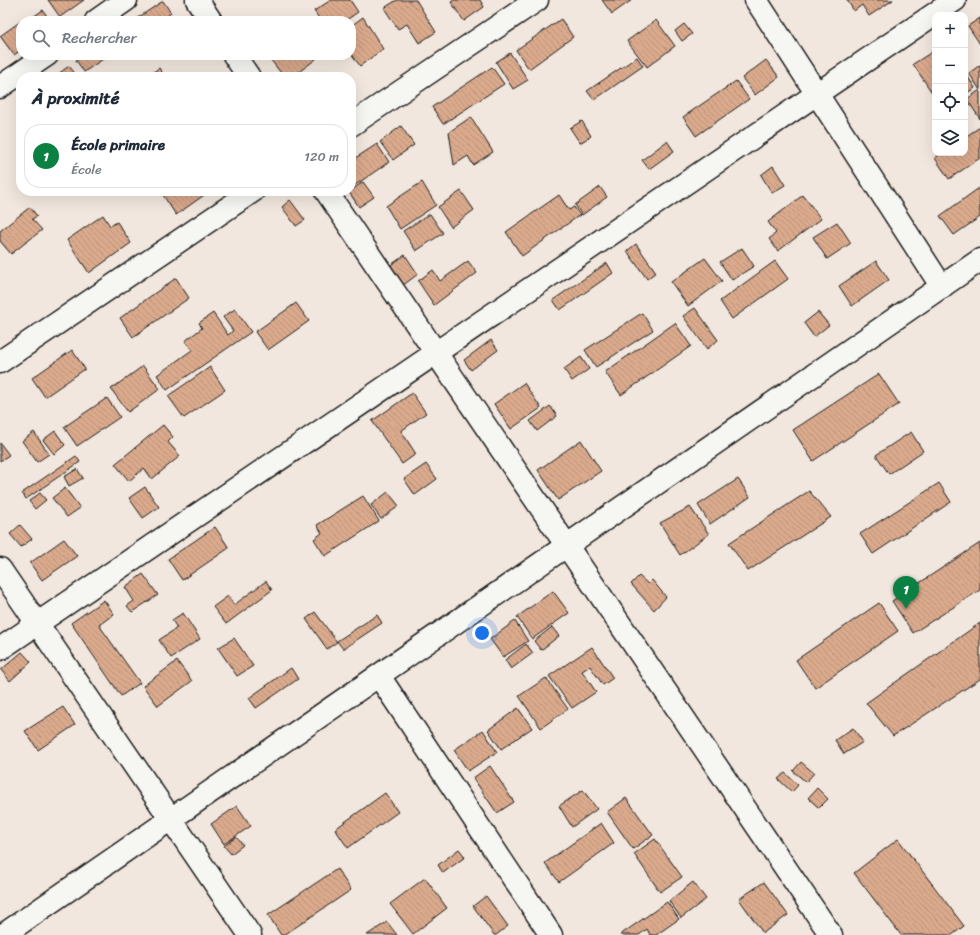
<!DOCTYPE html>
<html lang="fr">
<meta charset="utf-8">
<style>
:root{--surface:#fff;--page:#f6f6f7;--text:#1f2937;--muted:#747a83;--line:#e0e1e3;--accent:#0b8043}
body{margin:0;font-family:Sriracha,sans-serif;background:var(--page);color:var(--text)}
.controls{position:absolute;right:12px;top:12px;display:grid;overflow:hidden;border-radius:8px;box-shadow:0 4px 16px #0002}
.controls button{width:36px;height:36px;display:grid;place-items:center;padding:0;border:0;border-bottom:1px solid var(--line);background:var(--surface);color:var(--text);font:20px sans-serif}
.you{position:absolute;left:482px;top:633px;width:14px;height:14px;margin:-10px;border:3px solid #fff;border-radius:50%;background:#1a73e8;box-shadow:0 0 0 6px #1a73e833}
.badge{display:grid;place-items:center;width:26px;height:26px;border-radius:50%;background:var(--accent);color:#fff;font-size:13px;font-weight:700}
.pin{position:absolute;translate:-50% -33px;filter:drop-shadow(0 1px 2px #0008)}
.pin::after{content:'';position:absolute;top:21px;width:14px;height:12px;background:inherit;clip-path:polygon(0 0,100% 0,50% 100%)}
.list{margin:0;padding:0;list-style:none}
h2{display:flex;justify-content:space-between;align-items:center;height:52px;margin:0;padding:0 16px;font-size:17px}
h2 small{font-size:13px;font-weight:400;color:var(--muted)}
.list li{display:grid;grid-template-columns:26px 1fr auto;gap:12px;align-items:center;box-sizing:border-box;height:64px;margin:0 8px 8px;padding:0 8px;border:1px solid var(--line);border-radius:16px}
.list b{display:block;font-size:15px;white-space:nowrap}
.list p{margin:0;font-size:13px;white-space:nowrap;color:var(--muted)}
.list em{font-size:13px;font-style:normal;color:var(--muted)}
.icon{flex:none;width:22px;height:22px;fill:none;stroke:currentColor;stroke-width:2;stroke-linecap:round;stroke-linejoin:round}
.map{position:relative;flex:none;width:980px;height:935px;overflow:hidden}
.search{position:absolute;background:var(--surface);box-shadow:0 4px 16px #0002;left:16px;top:16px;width:340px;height:44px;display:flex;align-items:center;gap:10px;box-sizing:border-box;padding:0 14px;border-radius:16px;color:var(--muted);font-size:15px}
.panel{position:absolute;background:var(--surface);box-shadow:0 4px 16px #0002;left:16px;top:72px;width:340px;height:124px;border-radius:16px}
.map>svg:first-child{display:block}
</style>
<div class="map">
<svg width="980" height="935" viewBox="0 0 980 935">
<defs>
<pattern id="building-back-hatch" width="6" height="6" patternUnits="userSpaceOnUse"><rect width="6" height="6" fill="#dbaa8d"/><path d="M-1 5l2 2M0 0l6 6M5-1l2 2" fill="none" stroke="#bb9279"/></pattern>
</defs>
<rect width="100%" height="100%" fill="#f1e7de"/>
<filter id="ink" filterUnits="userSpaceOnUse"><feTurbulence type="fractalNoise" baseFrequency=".025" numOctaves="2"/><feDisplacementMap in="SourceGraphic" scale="8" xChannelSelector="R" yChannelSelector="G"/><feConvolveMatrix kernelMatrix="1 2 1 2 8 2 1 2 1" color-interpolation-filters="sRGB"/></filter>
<g filter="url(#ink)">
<g fill="url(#building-back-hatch)" stroke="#1c1c1c">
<polygon points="48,0 84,0 60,17"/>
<polygon points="331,0 350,0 358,12 345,21 321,21 314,11"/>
<polygon points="397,0 416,0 436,32 419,43 407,24 398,29 384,8"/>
<polygon points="454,0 480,0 484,7 464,21 451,2"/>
<polygon points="602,0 632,0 612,14"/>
<polygon points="847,0 893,0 869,16 862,5 854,11"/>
<polygon points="163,1 171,13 160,21 133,21"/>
<polygon points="43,10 50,21 27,21"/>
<polygon points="363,17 383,49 360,66 351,53 351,26"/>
<polygon points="980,18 980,44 968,26"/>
<polygon points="24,19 25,21 21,21 21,50 14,55 0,36"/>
<polygon points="561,19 573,37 529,69 516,50"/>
<polygon points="656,20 675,46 647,67 627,41"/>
<polygon points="684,24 692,34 682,41 675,31"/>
<polygon points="932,52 935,55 935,97 913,64"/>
<polygon points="510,53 528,80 513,89 496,62"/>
<polygon points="83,55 109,55 84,72 76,60"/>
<polygon points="267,55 313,55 316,59 292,77 284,77"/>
<polygon points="637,57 643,66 594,100 587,91"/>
<polygon points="766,60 779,77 755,95 742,78"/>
<polygon points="980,65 980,90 969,73"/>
<polygon points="69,66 78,77 54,77"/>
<polygon points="492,67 504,84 443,124 432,107"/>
<polygon points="159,68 165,77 146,77"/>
<polygon points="966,74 975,88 965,94 965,75"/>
<polygon points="736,81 749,99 696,136 683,117"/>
<polygon points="980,90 980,119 967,99"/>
<polygon points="471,117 493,152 473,165 468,156 454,165 449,132"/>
<polygon points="582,121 591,136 580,143 570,128"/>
<polygon points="401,126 414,145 393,160 380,142"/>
<polygon points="980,127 980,158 949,179 935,158 942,153 965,153 965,137"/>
<polygon points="667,141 674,151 649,169 642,160"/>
<polygon points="377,144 389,162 351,188 351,161"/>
<polygon points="773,166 785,185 772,193 761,175"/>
<polygon points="363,182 374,197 359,207 349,192"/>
<polygon points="422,182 436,205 400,229 386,206"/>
<polygon points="600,187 607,197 582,215 575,205"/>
<polygon points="979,188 980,217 954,235 940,216"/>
<polygon points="169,191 206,191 207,193 176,215 163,195"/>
<polygon points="461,191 474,210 451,227 438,207"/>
<polygon points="559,195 569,210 574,207 580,215 522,256 506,232"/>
<polygon points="803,195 821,219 778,251 769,239 776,233 768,222"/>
<polygon points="290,200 305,220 296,226 282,207"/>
<polygon points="30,207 37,216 32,219 42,230 11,254 0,241 0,231"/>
<polygon points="430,214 443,233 416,251 403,231"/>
<polygon points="103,215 110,226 117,222 131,243 89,273 67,240"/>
<polygon points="837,222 851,243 827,259 813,237"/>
<polygon points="636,244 656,272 647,279 627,251"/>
<polygon points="742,248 754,266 732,280 720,262"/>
<polygon points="405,255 418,274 402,286 388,267"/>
<polygon points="705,258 722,281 688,306 671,282"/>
<polygon points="468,261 477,273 434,305 418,281 433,270 440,281"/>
<polygon points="775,261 788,279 732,319 720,301"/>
<polygon points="876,261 889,280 852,306 839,286"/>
<polygon points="607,263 613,273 560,310 553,300"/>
<polygon points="176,278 189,298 133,337 120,318"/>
<polygon points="296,303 309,321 268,350 255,332"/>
<polygon points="695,308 718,340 707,349 683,316"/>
<polygon points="235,309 251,332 167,390 157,375 192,350 185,341 202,328 199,323 213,313 228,335 233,331 223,317"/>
<polygon points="818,312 829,325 814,337 804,323"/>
<polygon points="642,313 653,330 596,367 585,350"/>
<polygon points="675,323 691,346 621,395 605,372"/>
<polygon points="491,340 498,350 471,370 464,360"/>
<polygon points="72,350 85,369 45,397 32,378"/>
<polygon points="581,357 589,369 572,381 564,369"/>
<polygon points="143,366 160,389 128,412 111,389"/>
<polygon points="210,367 225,390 184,418 168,396"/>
<polygon points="879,374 899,404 813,461 793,430"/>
<polygon points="524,383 541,408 511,429 494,404"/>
<polygon points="412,393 426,413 401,431 416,454 402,464 372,421"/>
<polygon points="107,398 120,417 77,446 64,427"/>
<polygon points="550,406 557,416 537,431 530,421"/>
<polygon points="163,425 173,437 168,442 180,456 152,479 144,468 129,481 115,464"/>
<polygon points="55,431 65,445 54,454 43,440"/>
<polygon points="34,432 49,454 37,462 22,441"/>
<polygon points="911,432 923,451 889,474 876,455"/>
<polygon points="581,440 601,471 558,500 538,470"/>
<polygon points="0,443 9,455 0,461"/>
<polygon points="76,456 80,462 26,499 22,493"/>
<polygon points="426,464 437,479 415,495 404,479"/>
<polygon points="77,469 83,478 69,486 64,477"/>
<polygon points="738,479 750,497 710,524 698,505"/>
<polygon points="939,483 951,502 873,554 860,534"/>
<polygon points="145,487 159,507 143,518 129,498"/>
<polygon points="65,488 80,508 67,517 52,498"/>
<polygon points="809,491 831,517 748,571 729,543"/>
<polygon points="388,492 399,506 381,519 371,505"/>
<polygon points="40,493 46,500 35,509 29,501"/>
<polygon points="363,496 379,521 325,556 314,539 322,533 317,525"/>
<polygon points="690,507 709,534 680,555 660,523"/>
<polygon points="20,525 32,539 21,547 10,534"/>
<polygon points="215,527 229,548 182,580 168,559"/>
<polygon points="64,539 77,556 42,580 30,563"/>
<polygon points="980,543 980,590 913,633 892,601"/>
<polygon points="143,574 158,595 132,612 127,606 134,601 125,587"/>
<polygon points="639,576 648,584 652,580 666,597 654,610 631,584"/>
<polygon points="266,581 272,590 226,624 213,607 228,596 234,605"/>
<polygon points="553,591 569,613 532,639 517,617"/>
<polygon points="104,600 114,614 99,625 140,683 121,696 71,623"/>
<polygon points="879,603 898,631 815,688 796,660"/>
<polygon points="315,612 337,642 327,649 306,619"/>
<polygon points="183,613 200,639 171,658 159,640 177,628 172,620"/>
<polygon points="377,615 382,623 343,649 337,641"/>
<polygon points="515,621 528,641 503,657 490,639"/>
<polygon points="980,623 980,679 893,736 866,703"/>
<polygon points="552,627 559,636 541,650 534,641"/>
<polygon points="234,638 253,666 237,676 218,648"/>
<polygon points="526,644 533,653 511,669 505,660"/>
<polygon points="592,647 613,678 603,685 590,666 582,671 596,692 572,708 549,676"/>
<polygon points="22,652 31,662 10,681 1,670"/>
<polygon points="177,661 192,681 158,706 143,686"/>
<polygon points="291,668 298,679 256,708 249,698"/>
<polygon points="546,678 568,709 541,728 519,696"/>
<polygon points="63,707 75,725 38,750 25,731"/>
<polygon points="518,708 532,728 501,749 488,730"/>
<polygon points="853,728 863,742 844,754 835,740"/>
<polygon points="483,730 497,752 468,771 454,750"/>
<polygon points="801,762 814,773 806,782 793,771"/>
<polygon points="490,766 514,802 497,813 473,778"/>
<polygon points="785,773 798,785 792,792 778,779"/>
<polygon points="817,788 828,799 819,808 808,798"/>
<polygon points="583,790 597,809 572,827 559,806"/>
<polygon points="385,793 398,812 348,848 335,829"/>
<polygon points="626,798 653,835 633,849 607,812"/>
<polygon points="237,806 251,826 224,844 211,824"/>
<polygon points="601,823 614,843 559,882 545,863"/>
<polygon points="236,837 243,845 231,854 224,846"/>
<polygon points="655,839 682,877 660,892 634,854"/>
<polygon points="898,839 964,926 952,935 901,935 854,873"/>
<polygon points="459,849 465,857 443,873 438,865"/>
<polygon points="337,869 351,890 284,935 281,935 268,915"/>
<polygon points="425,878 447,908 413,934 390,904"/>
<polygon points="693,882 706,899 681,918 669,901"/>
<polygon points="764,882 788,915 763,933 739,899"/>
<polygon points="486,896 508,926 496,935 494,935 473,906"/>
<polygon points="667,902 679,919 656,935 650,935 647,929 639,935 620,935"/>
<polygon points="387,922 397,935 367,935"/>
</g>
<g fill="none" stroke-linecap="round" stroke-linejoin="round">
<g stroke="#1c1c1c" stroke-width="25">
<g id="minor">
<polyline points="197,0 211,21"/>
<polyline points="756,0 942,287"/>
<polyline points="96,21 126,0"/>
<polyline points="234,55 249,77"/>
<polyline points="0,87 47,55"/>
<polyline points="351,125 537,0"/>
<polyline points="326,191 831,935"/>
<polyline points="0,362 253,191"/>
<polyline points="0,569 250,935"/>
<polyline points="0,649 955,0"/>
<polyline points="379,676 551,935"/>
<polyline points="3,935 980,260"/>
</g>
</g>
<use href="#minor" stroke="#f6f6f2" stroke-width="22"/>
</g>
</g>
</svg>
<div class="controls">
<button>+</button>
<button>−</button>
<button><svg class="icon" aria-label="locate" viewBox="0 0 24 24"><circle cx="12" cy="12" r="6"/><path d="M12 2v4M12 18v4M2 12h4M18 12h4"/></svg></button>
<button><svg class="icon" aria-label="layers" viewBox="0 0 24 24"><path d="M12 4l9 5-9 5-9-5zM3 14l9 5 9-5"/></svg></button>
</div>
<div class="you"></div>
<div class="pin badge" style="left:906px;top:609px">1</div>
<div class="search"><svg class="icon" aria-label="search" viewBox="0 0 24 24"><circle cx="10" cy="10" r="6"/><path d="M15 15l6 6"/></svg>Rechercher</div>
<section class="panel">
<h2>À proximité<small></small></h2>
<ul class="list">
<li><span class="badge">1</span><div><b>École primaire</b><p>École</p></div><em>120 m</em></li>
</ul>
</section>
</div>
